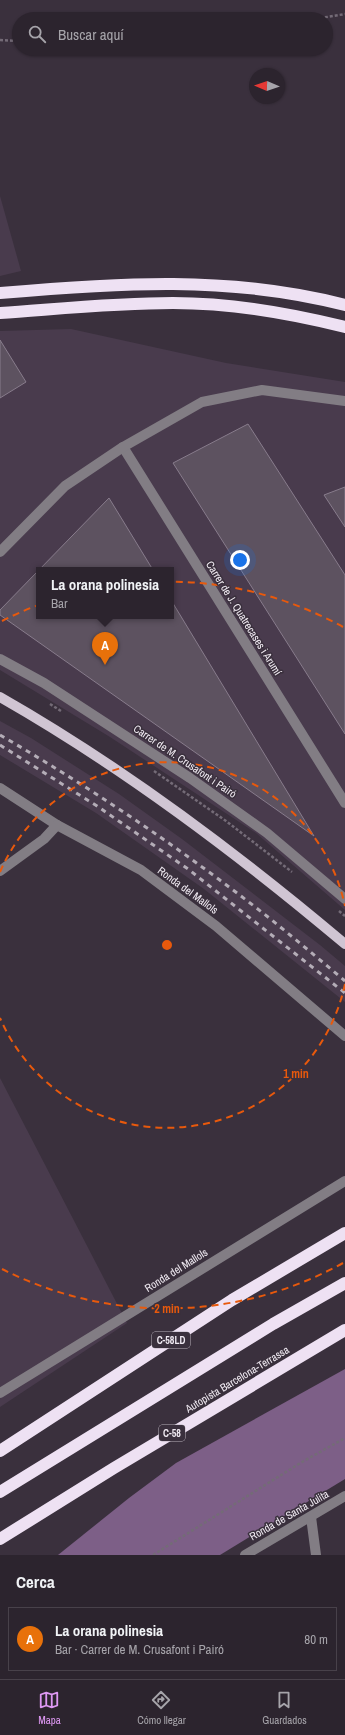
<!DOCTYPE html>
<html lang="es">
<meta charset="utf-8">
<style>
:root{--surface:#2c242e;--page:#38303a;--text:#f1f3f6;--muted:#a6a4aa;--line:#48414a;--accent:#de98f3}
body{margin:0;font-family:"Archivo Narrow",sans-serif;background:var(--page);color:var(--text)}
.compass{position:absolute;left:249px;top:68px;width:36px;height:36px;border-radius:50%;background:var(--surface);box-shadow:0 1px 3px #0004;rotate:272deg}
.you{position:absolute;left:240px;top:560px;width:14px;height:14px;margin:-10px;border:3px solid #fff;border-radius:50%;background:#1a73e8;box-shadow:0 0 0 6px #1a73e833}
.badge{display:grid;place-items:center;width:26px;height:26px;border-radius:50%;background:var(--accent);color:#fff;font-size:13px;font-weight:700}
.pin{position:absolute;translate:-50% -33px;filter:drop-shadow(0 1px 2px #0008)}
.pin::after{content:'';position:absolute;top:21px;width:14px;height:12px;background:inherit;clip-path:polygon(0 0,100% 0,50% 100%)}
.popup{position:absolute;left:36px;top:567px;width:138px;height:52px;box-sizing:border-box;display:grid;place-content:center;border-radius:0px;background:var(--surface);filter:drop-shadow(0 1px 3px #0005);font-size:13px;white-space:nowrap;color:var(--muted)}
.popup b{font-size:15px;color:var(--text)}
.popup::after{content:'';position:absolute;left:50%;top:100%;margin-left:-8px;border:8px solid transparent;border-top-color:var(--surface)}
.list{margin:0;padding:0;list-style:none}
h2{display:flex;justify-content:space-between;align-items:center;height:52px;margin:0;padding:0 16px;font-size:17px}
h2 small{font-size:13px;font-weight:400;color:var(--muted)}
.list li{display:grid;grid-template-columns:26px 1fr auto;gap:12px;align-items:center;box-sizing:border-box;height:64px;margin:0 8px 8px;padding:0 8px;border:1px solid var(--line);border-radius:0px}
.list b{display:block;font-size:15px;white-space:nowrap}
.list p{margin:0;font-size:13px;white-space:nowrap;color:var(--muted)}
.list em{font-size:13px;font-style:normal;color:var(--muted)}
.icon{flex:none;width:22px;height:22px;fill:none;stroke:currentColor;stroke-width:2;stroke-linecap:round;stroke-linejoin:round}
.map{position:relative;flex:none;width:345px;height:1555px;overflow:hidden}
.search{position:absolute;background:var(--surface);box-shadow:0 1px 3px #0004;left:12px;right:12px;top:12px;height:44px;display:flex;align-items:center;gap:10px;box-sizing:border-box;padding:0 14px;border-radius:22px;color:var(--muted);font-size:15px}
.sheet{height:124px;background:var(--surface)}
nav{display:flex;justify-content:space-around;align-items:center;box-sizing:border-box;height:56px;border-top:1px solid var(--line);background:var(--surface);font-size:11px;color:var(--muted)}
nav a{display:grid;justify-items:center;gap:2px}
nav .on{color:var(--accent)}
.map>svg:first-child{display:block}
</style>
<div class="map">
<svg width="345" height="1555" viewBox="0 0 345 1555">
<rect width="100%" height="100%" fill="#3a303d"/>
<g fill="#493b4d" fill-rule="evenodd">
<polygon points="0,196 21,271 0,276"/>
<path d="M 71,329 L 226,363 L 345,382 L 345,910 L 256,833 L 110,737 L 0,670 L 0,331 ZM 39,570 L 171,570 L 171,616 L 39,616 Z"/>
<polygon points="0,721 31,738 119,794 182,839 320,945 345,966 345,1002 204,889 96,813 0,755"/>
<polygon points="0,1078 127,1323 0,1407"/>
</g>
<polygon fill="#7d5f87" points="345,1369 345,1479 220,1555 58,1555 129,1498 176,1463"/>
<g fill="#5d5260" stroke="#887c8c">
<polygon points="0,340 26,382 0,398"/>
<polygon points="248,424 345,575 345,734 173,463"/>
<polygon points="345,487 345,527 324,495"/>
<polygon points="109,498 153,570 39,570 39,616 171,616 171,600 314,836 0,615 0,610"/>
</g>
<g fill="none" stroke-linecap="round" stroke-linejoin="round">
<g stroke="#746b77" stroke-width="2.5" stroke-dasharray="3 2" stroke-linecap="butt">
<polyline points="315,19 345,14"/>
<polyline points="0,40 19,41"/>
<polyline points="50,704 61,711"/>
<polyline points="154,771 226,821 292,872"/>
<polyline points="339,911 345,916"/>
<polyline points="153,1555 302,1462 345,1438"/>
</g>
<g stroke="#827d84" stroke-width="10">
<polyline points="123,447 345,803"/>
<polyline points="0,552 65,486 123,447 202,402 262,390 345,401"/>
<polyline points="0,659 44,683 190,778 267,833 345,899"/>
<polyline points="0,788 57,825 141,870 216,926 345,1036"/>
<polyline points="0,871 44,839 57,825"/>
<polyline points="0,1393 345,1181"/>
<polyline points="311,1517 316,1555"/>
<polyline points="245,1555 345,1496"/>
</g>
<path stroke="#d0c5d3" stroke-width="10" d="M 0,697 C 123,767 237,853 345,944"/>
<g stroke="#eee1f3" stroke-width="12">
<path d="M 0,293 C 118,283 229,275 345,305"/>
<path d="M 0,313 C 58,309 115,303 173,303 C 232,303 289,313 345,327"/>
<polyline points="0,1451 232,1300 345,1233"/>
<polyline points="0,1492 273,1324 345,1283"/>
<polyline points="0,1539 114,1468 345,1330"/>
</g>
<g stroke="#b4adb7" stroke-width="3" stroke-dasharray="5 5" stroke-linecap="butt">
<path d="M 0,735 C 93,789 183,850 268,917 C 294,938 319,959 345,981"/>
<polyline points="0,745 97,806 188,869 345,993"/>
</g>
</g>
<g fill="none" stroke="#e8590c" stroke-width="2" stroke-dasharray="7 5">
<path d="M345 984A182 182 0 0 1 0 1018M0 872A182 182 0 0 1 345 906"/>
<path d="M343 1263A364 364 0 0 1 2 1269M2 621A364 364 0 0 1 343 627"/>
</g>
<g text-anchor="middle" stroke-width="3" stroke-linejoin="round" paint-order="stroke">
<g fill="#3a303d" stroke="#b9b2bc" stroke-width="1">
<rect x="152" y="1332" width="38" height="16" rx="3"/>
<rect x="159" y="1425" width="26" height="16" rx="3"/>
</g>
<g font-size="10" font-weight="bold" fill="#f0eaf2">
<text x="171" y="1344">C-58LD</text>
<text x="172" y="1437">C-58</text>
</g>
<g font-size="11" fill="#f0eaf2" stroke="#3a303d">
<text transform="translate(244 618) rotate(58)" y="4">Carrer de J. Quatrecases i Arumí</text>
<text transform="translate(185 761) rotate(34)" y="4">Carrer de M. Crusafont i Pairó</text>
<text transform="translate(188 890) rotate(36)" y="4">Ronda del Mallols</text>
<text transform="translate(176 1270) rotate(-32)" y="4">Ronda del Mallols</text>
<text transform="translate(237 1379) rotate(-31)" y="4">Autopista Barcelona-Terrassa</text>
<text transform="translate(289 1515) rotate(-30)" y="4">Ronda de Santa Julita</text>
</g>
</g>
<circle cx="167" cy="945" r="6" fill="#e8590c" stroke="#3a303d" stroke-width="2"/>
<g font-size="12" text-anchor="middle" font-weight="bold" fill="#e8590c" stroke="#3a303d" stroke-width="3" stroke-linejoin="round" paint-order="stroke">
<text x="296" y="1078">1 min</text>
<text x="167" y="1313">2 min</text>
</g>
</svg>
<svg class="compass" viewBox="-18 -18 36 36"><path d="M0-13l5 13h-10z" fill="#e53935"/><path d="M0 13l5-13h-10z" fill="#a6a4aa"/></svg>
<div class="you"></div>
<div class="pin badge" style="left:105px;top:665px;background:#e8710a">A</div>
<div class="popup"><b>La orana polinesia</b>Bar</div>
<div class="search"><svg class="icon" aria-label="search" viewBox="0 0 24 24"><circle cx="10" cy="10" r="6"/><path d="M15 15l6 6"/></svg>Buscar aquí</div>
</div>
<section class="sheet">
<h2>Cerca<small></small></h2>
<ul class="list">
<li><span class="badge" style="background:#e8710a">A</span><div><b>La orana polinesia</b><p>Bar · Carrer de M. Crusafont i Pairó</p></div><em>80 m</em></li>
</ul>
</section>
<nav>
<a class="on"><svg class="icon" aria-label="map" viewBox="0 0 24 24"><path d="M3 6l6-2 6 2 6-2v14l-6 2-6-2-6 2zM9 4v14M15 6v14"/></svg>Mapa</a>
<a><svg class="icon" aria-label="directions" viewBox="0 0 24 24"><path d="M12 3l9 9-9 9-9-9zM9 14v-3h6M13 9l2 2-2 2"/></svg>Cómo llegar</a>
<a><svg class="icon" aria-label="saved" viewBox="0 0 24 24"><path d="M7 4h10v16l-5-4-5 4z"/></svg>Guardados</a>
</nav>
